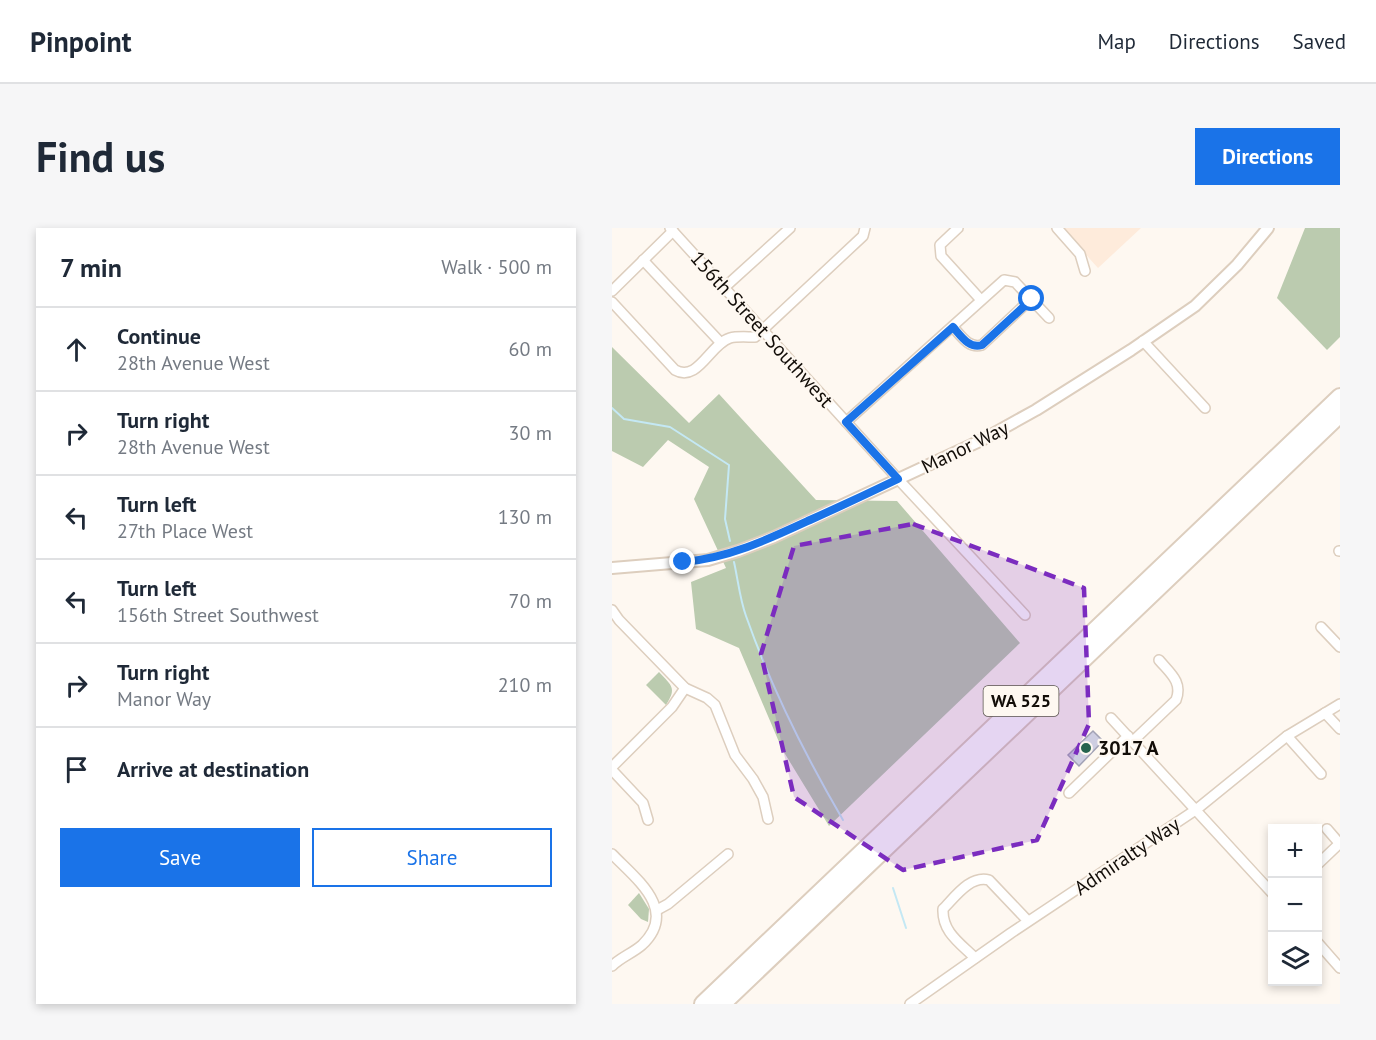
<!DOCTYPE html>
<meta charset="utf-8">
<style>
:root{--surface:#fff;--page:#f6f6f7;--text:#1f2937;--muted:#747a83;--line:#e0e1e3;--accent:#1a73e8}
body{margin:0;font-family:"PT Sans",sans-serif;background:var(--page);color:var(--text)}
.controls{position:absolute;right:18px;bottom:18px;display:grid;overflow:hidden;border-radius:0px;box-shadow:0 3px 9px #0003}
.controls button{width:54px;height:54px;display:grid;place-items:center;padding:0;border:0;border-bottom:2px solid var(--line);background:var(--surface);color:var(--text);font:30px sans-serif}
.stop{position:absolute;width:18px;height:18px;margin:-14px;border:4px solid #1a73e8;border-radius:50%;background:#fff}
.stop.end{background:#1a73e8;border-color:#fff;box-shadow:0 2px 6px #0008}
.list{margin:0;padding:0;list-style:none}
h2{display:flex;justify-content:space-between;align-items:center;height:78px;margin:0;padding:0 24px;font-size:26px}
h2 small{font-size:20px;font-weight:400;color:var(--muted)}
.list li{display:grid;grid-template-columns:39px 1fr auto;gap:18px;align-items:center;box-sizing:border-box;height:84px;padding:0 24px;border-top:2px solid var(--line)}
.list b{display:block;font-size:22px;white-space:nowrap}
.list p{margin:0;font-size:20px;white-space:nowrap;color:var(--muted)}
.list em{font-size:20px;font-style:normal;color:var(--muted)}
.actions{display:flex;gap:12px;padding:18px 24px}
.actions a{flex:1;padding:14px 0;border:2px solid var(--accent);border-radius:0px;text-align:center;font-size:21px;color:var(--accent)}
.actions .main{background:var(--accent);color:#fff}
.icon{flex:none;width:33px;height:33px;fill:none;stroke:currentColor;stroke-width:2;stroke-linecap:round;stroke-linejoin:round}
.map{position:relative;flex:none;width:728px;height:776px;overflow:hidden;border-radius:0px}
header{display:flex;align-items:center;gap:36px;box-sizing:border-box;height:84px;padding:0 30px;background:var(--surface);border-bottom:2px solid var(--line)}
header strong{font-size:28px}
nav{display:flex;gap:33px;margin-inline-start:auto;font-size:21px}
.intro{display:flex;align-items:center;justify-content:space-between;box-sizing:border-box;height:144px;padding:0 36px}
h1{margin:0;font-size:42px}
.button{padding:15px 27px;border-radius:0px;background:var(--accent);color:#fff;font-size:21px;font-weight:700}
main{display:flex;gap:36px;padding:0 36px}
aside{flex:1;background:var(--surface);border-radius:0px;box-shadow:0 3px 9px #0003}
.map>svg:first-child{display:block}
</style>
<header>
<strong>Pinpoint</strong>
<nav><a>Map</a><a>Directions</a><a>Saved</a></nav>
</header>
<div class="intro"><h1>Find us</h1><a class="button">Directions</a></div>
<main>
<aside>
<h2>7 min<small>Walk · 500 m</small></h2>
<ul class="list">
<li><svg class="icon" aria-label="ahead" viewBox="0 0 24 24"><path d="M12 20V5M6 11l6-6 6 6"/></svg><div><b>Continue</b><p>28th Avenue West</p></div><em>60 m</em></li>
<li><svg class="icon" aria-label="right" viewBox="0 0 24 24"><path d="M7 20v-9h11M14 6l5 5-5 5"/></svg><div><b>Turn right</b><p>28th Avenue West</p></div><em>30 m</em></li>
<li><svg class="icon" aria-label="left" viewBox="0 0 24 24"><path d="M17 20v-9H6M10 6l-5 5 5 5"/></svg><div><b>Turn left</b><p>27th Place West</p></div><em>130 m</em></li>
<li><svg class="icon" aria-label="left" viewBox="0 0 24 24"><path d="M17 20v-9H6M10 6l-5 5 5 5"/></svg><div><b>Turn left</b><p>156th Street Southwest</p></div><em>70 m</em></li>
<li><svg class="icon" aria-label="right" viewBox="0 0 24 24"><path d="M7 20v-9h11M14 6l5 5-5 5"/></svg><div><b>Turn right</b><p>Manor Way</p></div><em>210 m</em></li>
<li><svg class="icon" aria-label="arrive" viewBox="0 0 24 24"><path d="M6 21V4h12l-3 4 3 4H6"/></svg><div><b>Arrive at destination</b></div></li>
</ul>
<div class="actions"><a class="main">Save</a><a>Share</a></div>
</aside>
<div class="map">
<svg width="728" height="776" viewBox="0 0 728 776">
<rect width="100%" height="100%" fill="#fef8f1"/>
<polygon fill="#feebdb" points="450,0 529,0 486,40"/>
<g fill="#bbcbaf">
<polygon points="693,0 728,0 728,109 715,122 665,70"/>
<polygon points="0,119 77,195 107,166 204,272 285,273 408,415 217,598 170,521 127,420 84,401 79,354 114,340 82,271 97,239 56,212 31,239 0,223"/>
<path d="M 47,444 C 60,458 65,460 54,477 L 34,457 Z"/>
<polygon points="27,665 37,681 36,694 29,691 16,677"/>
</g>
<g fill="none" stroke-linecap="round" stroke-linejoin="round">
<g stroke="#c4e8f4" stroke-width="2">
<polyline points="0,180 12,191 58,199 117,237 113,291 118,313"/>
<path d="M 122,334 C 126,352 128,372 134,388 C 159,459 193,527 231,592"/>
<polyline points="281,660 294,700"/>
</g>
</g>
<polygon fill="#cecee2" stroke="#a2a2b5" stroke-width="1.5" points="481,503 491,513 467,538 456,527"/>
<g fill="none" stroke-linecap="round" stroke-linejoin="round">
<g stroke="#ddcebe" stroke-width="12">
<g id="minor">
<polyline points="58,0 286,251 413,387"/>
<polyline points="346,0 328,17 329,28 369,72"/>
<polyline points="445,0 468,26 473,43"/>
<polyline points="31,32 109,115"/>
<polyline points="113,59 178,0"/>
<polyline points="0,63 61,3"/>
<path d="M 0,74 L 63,142 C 86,155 98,116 118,110 C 125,108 135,109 143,109 L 251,8 L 253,0"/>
<path d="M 341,99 C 349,108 357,121 370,117 L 419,71"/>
<polyline points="531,113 593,180"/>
<polyline points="234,194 392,52 403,54 437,90"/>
<polyline points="727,323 728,323"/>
<polyline points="0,382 7,392 73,460 95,470 103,477 123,527 141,551 151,569 156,591"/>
<polyline points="709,399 728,419"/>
<polyline points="713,485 728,501"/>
<polyline points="499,490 660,665"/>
<polyline points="675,508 709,546"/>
<path d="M 521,513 L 564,472 C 571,454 558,445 547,432"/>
<polyline points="0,539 60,479 73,460"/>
<polyline points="0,542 31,575 36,592"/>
<polyline points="457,565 516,508"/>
<polyline points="715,601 728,616"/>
<path d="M 0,626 C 24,651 67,682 30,717 C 21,725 9,729 0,738"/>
<polyline points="706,636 728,615"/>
<polyline points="45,682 56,676 116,626"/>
<polyline points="706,715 728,740"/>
<path d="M 363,730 C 348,715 330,704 331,681 C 343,669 358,647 377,652 L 416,693"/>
<polyline points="298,776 399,705 585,581 675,508 728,476"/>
</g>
</g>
<g stroke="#ddcebe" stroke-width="14">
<polyline id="tertiary" points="0,340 96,332 126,323 162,309 370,212 424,182 519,122 583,78 625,37 656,0"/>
</g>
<g stroke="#ddcebe" stroke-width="20">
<g id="motorway">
<polyline points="91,776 728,169"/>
<polyline points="110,776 728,186"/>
</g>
</g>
<use href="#minor" stroke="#fff" stroke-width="9"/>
<use href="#tertiary" stroke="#fff" stroke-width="10"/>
<use href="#motorway" stroke="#fff" stroke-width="16"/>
</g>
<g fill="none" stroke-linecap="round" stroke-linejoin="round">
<path stroke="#1a73e8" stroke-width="8" d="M 71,334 C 117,330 157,311 198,292 C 227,279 257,265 286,251 L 234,194 L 341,99 C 349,108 357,121 370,117 L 420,71"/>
</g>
<path fill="#7b2cbf" fill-opacity="0.2" stroke="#7b2cbf" stroke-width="4.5" stroke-dasharray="12 8" stroke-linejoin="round" d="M 301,296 L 472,360 L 477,496 L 425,612 L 291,642 L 182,569 L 149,426 L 182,318 Z"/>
<circle fill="#25634e" stroke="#fef8f1" stroke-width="2" cx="474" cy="520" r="6"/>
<g text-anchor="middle" stroke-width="4.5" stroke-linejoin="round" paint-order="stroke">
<rect fill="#fef8f1" stroke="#59544e" stroke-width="1.5" x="371.5" y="458" width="75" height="30" rx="4.5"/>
<g font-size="18" font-weight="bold" fill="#120d08">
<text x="409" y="479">WA 525</text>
</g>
<g font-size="20" fill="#120d08" stroke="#fef8f1">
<text transform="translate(150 101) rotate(48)" y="7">156th Street Southwest</text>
<text transform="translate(353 219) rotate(-26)" y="7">Manor Way</text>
<text transform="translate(515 628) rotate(-34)" y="7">Admiralty Way</text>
</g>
<g font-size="20" font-weight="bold" fill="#120d08" stroke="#fef8f1" text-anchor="start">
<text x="486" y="527">3017 A</text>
</g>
</g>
</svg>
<div class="controls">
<button>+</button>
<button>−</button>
<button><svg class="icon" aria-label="layers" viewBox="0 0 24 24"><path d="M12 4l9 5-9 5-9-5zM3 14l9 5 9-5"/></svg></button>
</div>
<div class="stop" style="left:420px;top:71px"></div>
<div class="stop end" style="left:71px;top:334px"></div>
</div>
</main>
